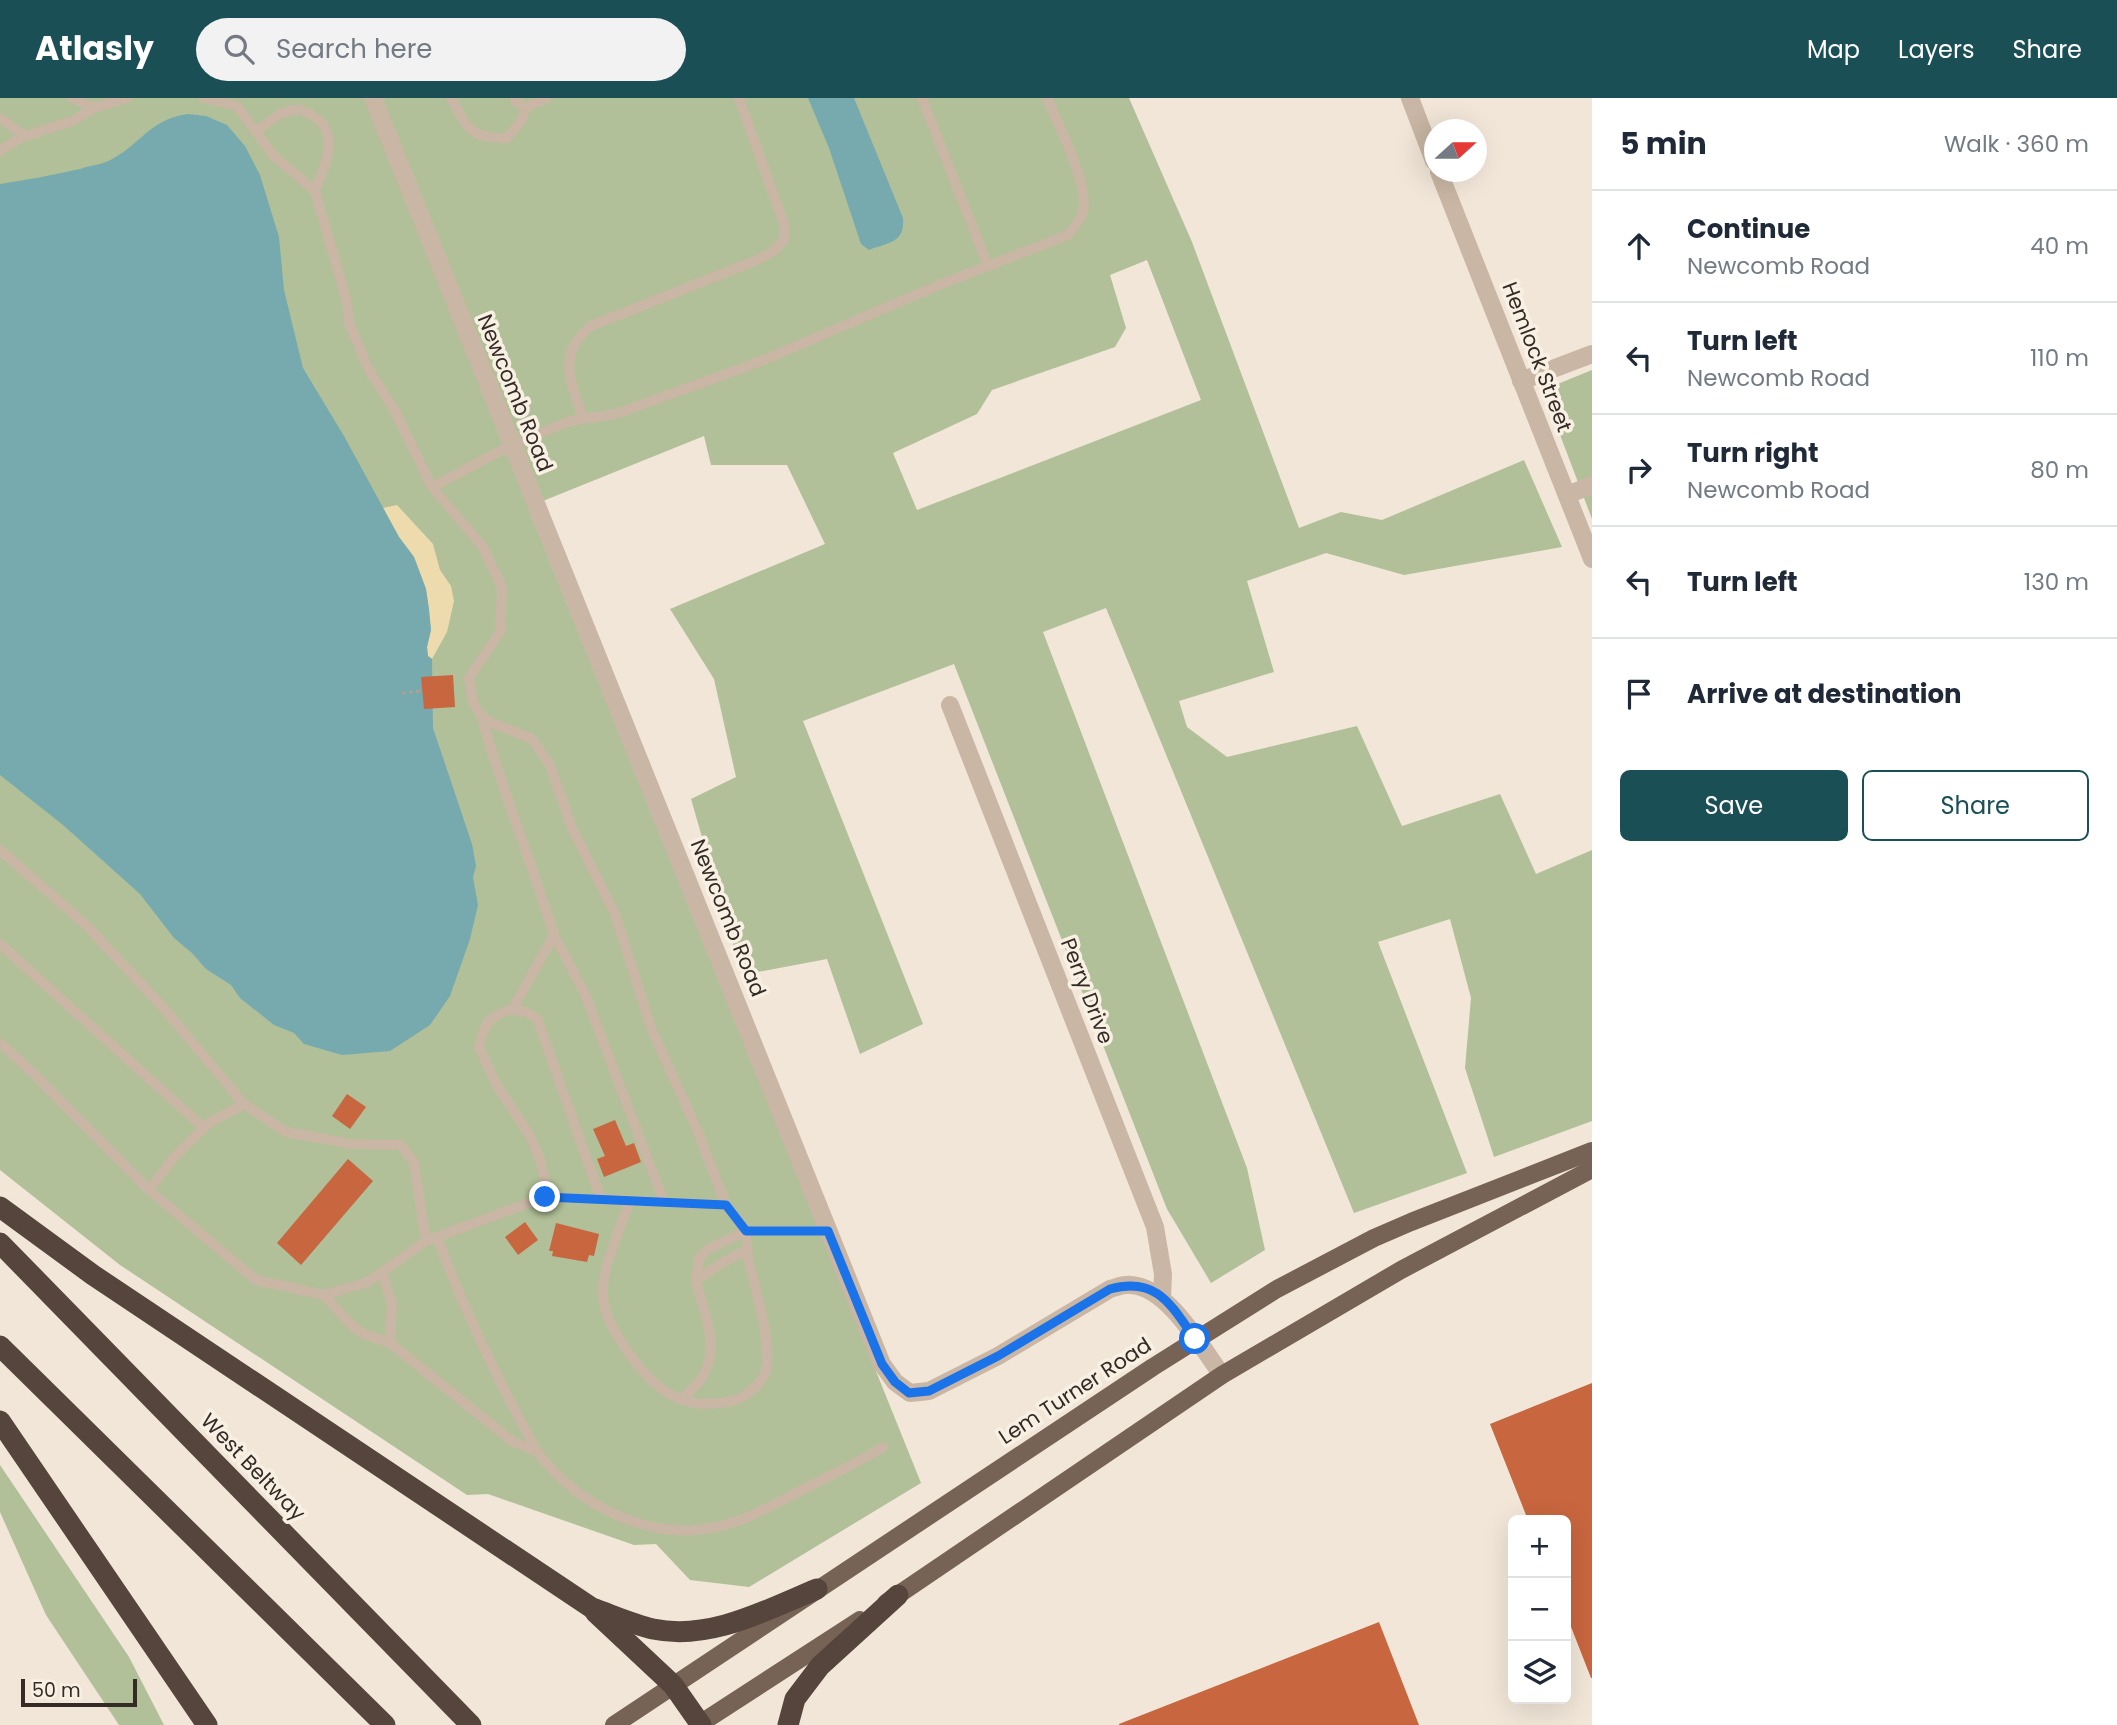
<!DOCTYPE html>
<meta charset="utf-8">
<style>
:root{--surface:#fff;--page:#f2f2f3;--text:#1f2937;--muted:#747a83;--line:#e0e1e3;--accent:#1b4f56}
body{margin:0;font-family:Poppins,sans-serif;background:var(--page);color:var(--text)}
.controls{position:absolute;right:21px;bottom:21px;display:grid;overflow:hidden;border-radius:10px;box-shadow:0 7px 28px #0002}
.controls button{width:63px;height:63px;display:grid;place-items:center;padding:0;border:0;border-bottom:2px solid var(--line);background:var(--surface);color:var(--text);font:35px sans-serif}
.compass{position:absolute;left:1424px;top:21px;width:63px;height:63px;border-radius:50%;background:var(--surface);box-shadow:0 7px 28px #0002;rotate:69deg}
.scale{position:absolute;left:21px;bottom:18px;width:116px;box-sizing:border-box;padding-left:7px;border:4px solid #342b26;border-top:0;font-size:19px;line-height:24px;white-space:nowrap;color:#342b26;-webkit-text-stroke:5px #f9f0e4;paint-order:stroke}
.stop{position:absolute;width:21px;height:21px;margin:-16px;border:5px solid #1a73e8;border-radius:50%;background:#fff}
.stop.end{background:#1a73e8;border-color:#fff;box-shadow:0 2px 7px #0008}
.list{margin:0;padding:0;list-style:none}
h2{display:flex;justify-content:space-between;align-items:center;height:91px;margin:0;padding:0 28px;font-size:30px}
h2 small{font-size:23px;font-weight:400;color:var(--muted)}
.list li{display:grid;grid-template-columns:46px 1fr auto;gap:21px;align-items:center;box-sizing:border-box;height:112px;padding:0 28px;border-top:2px solid var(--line)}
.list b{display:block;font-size:26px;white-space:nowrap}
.list p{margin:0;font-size:23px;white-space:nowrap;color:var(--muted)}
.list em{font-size:23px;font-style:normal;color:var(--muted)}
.actions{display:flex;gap:14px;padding:21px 28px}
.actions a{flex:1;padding:16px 0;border:2px solid var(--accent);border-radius:10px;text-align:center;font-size:24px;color:var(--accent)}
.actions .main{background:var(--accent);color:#fff}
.icon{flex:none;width:38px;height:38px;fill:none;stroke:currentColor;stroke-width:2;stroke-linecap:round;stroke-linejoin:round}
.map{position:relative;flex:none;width:1592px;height:1627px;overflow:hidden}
header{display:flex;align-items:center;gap:42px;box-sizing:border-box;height:98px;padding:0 35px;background:var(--accent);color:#fff}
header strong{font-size:33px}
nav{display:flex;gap:38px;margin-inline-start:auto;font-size:24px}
.search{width:490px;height:63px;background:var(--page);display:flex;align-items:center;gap:18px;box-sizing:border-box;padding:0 24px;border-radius:38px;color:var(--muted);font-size:26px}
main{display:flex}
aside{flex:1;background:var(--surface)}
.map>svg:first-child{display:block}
</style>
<header>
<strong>Atlasly</strong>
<div class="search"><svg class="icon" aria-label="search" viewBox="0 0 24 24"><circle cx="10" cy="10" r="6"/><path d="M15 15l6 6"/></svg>Search here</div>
<nav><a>Map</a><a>Layers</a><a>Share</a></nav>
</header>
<main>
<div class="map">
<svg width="1592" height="1627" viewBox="0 0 1592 1627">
<rect width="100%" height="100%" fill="#f1e6d8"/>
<g fill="#b1c098" fill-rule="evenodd">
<path d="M 0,0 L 1129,0 L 1192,144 L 1299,430 L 1341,414 L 1382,422 L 1524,362 L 1562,449 L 1404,477 L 1326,455 L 1247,483 L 1274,574 L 1179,603 L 1187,629 L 1227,659 L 1357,628 L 1402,728 L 1500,696 L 1536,776 L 1592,752 L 1592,1023 L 1494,1059 L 1465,970 L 1471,900 L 1450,821 L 1378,844 L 1467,1075 L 1354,1115 L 1106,510 L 1043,534 L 1247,1070 L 1265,1152 L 1211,1185 L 1167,1111 L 954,566 L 803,623 L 923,926 L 860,956 L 827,861 L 742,877 L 691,701 L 736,679 L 714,581 L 670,511 L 825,446 L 787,367 L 711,367 L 704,338 L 528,409 L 921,1385 L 749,1489 L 690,1482 L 656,1446 L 634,1447 L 488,1396 L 467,1397 L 120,1167 L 0,1072 ZM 1147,162 L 1201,302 L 917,412 L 893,355 L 977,316 L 992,292 L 1115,249 L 1126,230 L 1110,177 Z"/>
<polygon points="1592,272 1592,421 1543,292"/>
<polygon points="0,1367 129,1559 164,1627 119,1627 46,1517 0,1414"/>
</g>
<polygon fill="#eedbad" points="397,407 433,446 440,472 451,488 454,503 447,534 432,561 428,558 427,549 431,532 426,491 414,459 399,439 383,410"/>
<g fill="#76aaae">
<path d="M 808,0 L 854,0 L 903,120 C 905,145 889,144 869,152 L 861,146 L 829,50 Z"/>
<path d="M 188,16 L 206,18 L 227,27 L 245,48 L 260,77 L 279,139 L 284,192 L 303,270 L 344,338 L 399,439 L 414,459 L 426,491 L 429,511 L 431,532 L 427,549 L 428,558 L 432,561 L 433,630 L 472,746 L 476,768 L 473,779 L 478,807 L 470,841 L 450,898 L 430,927 L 390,953 L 342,957 L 304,946 L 294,935 L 274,927 L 240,900 L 231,887 L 206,871 L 192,855 L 174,840 L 140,796 L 63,727 L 0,677 L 0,86 C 27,82 53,77 80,71 C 88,68 98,67 106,64 C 139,50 148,21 188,16 Z"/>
</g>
<g fill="#c8663f">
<polygon points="453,577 455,609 424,611 421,579"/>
<polygon points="347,996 366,1009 350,1031 332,1018"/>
<polygon points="615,1022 626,1048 634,1045 641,1064 604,1079 597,1061 605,1058 593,1031"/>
<polygon points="348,1061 373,1083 301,1167 277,1145"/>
<polygon points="525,1124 538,1142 518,1157 505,1139"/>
<polygon points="556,1125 599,1136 594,1158 589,1157 587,1164 552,1158 553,1153 549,1153"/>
<polygon points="1592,1285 1592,1580 1591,1580 1566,1516 1566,1422 1528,1422 1490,1326"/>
<polygon points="1379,1524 1419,1627 1119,1627 1119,1626"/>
</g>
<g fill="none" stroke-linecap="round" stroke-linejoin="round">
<polyline stroke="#b5a08e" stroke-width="2.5" stroke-dasharray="3.5 3.5" stroke-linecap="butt" points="402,595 422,593"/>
<g stroke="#c9b6a4" stroke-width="10">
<polyline points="72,0 94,10"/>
<polyline points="204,0 237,8 273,57 315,93 347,204 349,225 369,272 395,313 432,389 483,449 502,489 500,534 469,580 473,604 480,616 490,624 532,641 550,667 572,730 615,816 652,932 698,1034 726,1107"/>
<path d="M 451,0 C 467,29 471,42 507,40 L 522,22 L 526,9"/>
<polyline points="515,0 516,4 526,9 547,0"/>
<polyline points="922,0 988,168"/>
<polyline points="0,20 25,38"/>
<path d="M 256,33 L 281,15 L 299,11 C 305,14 314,17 319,22 C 339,40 323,72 315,93"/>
<polyline points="0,53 20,40 72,23 94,10 127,0"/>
<path d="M 583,321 C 572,283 555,258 591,228 L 757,162 L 775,152 L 785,140 L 784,126 L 739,0"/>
<path d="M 432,389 L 512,347 L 560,327 L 574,322 L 616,316 L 759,264 L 939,187 L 1068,137 C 1074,129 1080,123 1083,114 C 1090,88 1058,26 1047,0"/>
<path d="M 481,617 C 502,691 531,763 554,837 L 512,912"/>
<polyline points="0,752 87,828 161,907 244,1006 286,1034 351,1046 401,1047 414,1065 426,1143"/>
<polyline points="554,837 585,896 664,1104"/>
<polyline points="0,846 204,1030"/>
<polyline points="0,945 32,974 149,1092 256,1182 324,1197 368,1184 426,1143 545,1099 726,1107 746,1133 828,1133"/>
<polyline points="149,1092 174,1059 209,1025 244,1006"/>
<polyline points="549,1099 540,1061 529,1036 496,986 479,949 483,934 489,922 507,912 523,913 537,920 601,1101"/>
<path d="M 630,1102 C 622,1126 602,1171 603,1194 C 603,1215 613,1231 624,1248 C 643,1278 669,1306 707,1306 C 719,1305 728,1305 738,1301 C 748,1296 761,1286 765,1275 C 774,1251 754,1186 748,1160 L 746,1133 L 710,1150 L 699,1160 L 696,1182 L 725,1163 L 747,1152"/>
<path d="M 437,1139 C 465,1214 499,1285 538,1355 C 578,1407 649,1444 716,1429 C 749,1422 778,1404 808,1389 C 833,1376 859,1364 883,1349"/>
<polyline points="382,1174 392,1206 390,1245"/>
<polyline points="324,1197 349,1225 364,1236 390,1245 512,1343 538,1354"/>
<path d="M 680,1302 C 688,1295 698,1287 703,1278 C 721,1247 703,1214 696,1182"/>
</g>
<g stroke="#c9b6a4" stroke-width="18">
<path d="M 373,0 L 882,1266 L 895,1284 L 910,1295 L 929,1293 L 998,1258 L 1110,1191 C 1117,1189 1124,1186 1131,1187 C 1168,1189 1201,1249 1222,1277"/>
<polyline points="1410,0 1434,63"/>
<polyline points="1439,74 1592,461"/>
<polyline points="1521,283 1592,256"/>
<polyline points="1567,397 1592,387"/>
<polyline points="950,607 1155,1129 1163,1176 1162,1199"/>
</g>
<g stroke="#776356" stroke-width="18">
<polyline points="886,1505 1222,1277 1401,1172 1592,1071"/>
<polyline points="614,1627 1153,1269 1277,1191 1374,1140 1411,1124 1592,1053"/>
<polyline points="698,1627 860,1522"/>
</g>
<g stroke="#55453c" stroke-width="21">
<path d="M 0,1109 L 93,1177 L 592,1510 C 612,1517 632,1526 653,1531 C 710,1543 766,1512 817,1491"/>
<polyline points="0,1145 471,1627"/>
<polyline points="0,1248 385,1627"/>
<polyline points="0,1323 207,1627"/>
<polyline points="595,1514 673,1587 701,1627"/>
<polyline points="788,1627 795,1601 820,1568 898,1497"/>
</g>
</g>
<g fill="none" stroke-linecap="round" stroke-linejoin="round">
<path stroke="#1a73e8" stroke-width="9" d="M 545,1099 L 726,1107 L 746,1133 L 828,1133 L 882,1266 L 895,1284 L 909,1295 L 929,1293 L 998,1258 L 1110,1191 C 1157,1178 1171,1207 1195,1241"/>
</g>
<g text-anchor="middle" stroke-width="7" stroke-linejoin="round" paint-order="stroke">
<g font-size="21" fill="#342b26" stroke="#f9f0e4">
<text transform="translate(1537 259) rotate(69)" y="7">Hemlock Street</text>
<text transform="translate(515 295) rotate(68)" y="7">Newcomb Road</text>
<text transform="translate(728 820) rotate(68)" y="7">Newcomb Road</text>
<text transform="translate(1087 893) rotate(69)" y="7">Perry Drive</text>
<text transform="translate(1075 1293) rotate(-33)" y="7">Lem Turner Road</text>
<text transform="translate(253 1369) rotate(46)" y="7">West Beltway</text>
</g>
</g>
</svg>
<div class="controls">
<button>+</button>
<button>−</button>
<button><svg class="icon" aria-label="layers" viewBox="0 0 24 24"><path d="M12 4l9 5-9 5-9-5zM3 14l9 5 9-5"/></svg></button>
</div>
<svg class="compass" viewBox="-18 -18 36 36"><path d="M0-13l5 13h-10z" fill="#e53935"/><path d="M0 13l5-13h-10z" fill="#747a83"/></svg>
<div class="scale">50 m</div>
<div class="stop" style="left:1195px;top:1241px"></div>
<div class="stop end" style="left:545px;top:1099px"></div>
</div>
<aside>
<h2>5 min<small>Walk · 360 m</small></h2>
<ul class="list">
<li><svg class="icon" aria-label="ahead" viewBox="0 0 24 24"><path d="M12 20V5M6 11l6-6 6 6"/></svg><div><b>Continue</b><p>Newcomb Road</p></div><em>40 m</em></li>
<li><svg class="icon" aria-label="left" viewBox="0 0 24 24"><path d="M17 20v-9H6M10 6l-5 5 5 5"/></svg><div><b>Turn left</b><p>Newcomb Road</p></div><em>110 m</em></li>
<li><svg class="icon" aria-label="right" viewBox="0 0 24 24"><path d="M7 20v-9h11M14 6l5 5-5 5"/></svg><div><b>Turn right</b><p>Newcomb Road</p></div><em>80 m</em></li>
<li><svg class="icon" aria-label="left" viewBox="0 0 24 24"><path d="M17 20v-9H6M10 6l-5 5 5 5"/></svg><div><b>Turn left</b></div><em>130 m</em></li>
<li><svg class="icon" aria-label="arrive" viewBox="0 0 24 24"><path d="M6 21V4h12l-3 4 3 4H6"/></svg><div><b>Arrive at destination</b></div></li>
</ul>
<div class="actions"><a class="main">Save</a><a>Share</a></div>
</aside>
</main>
